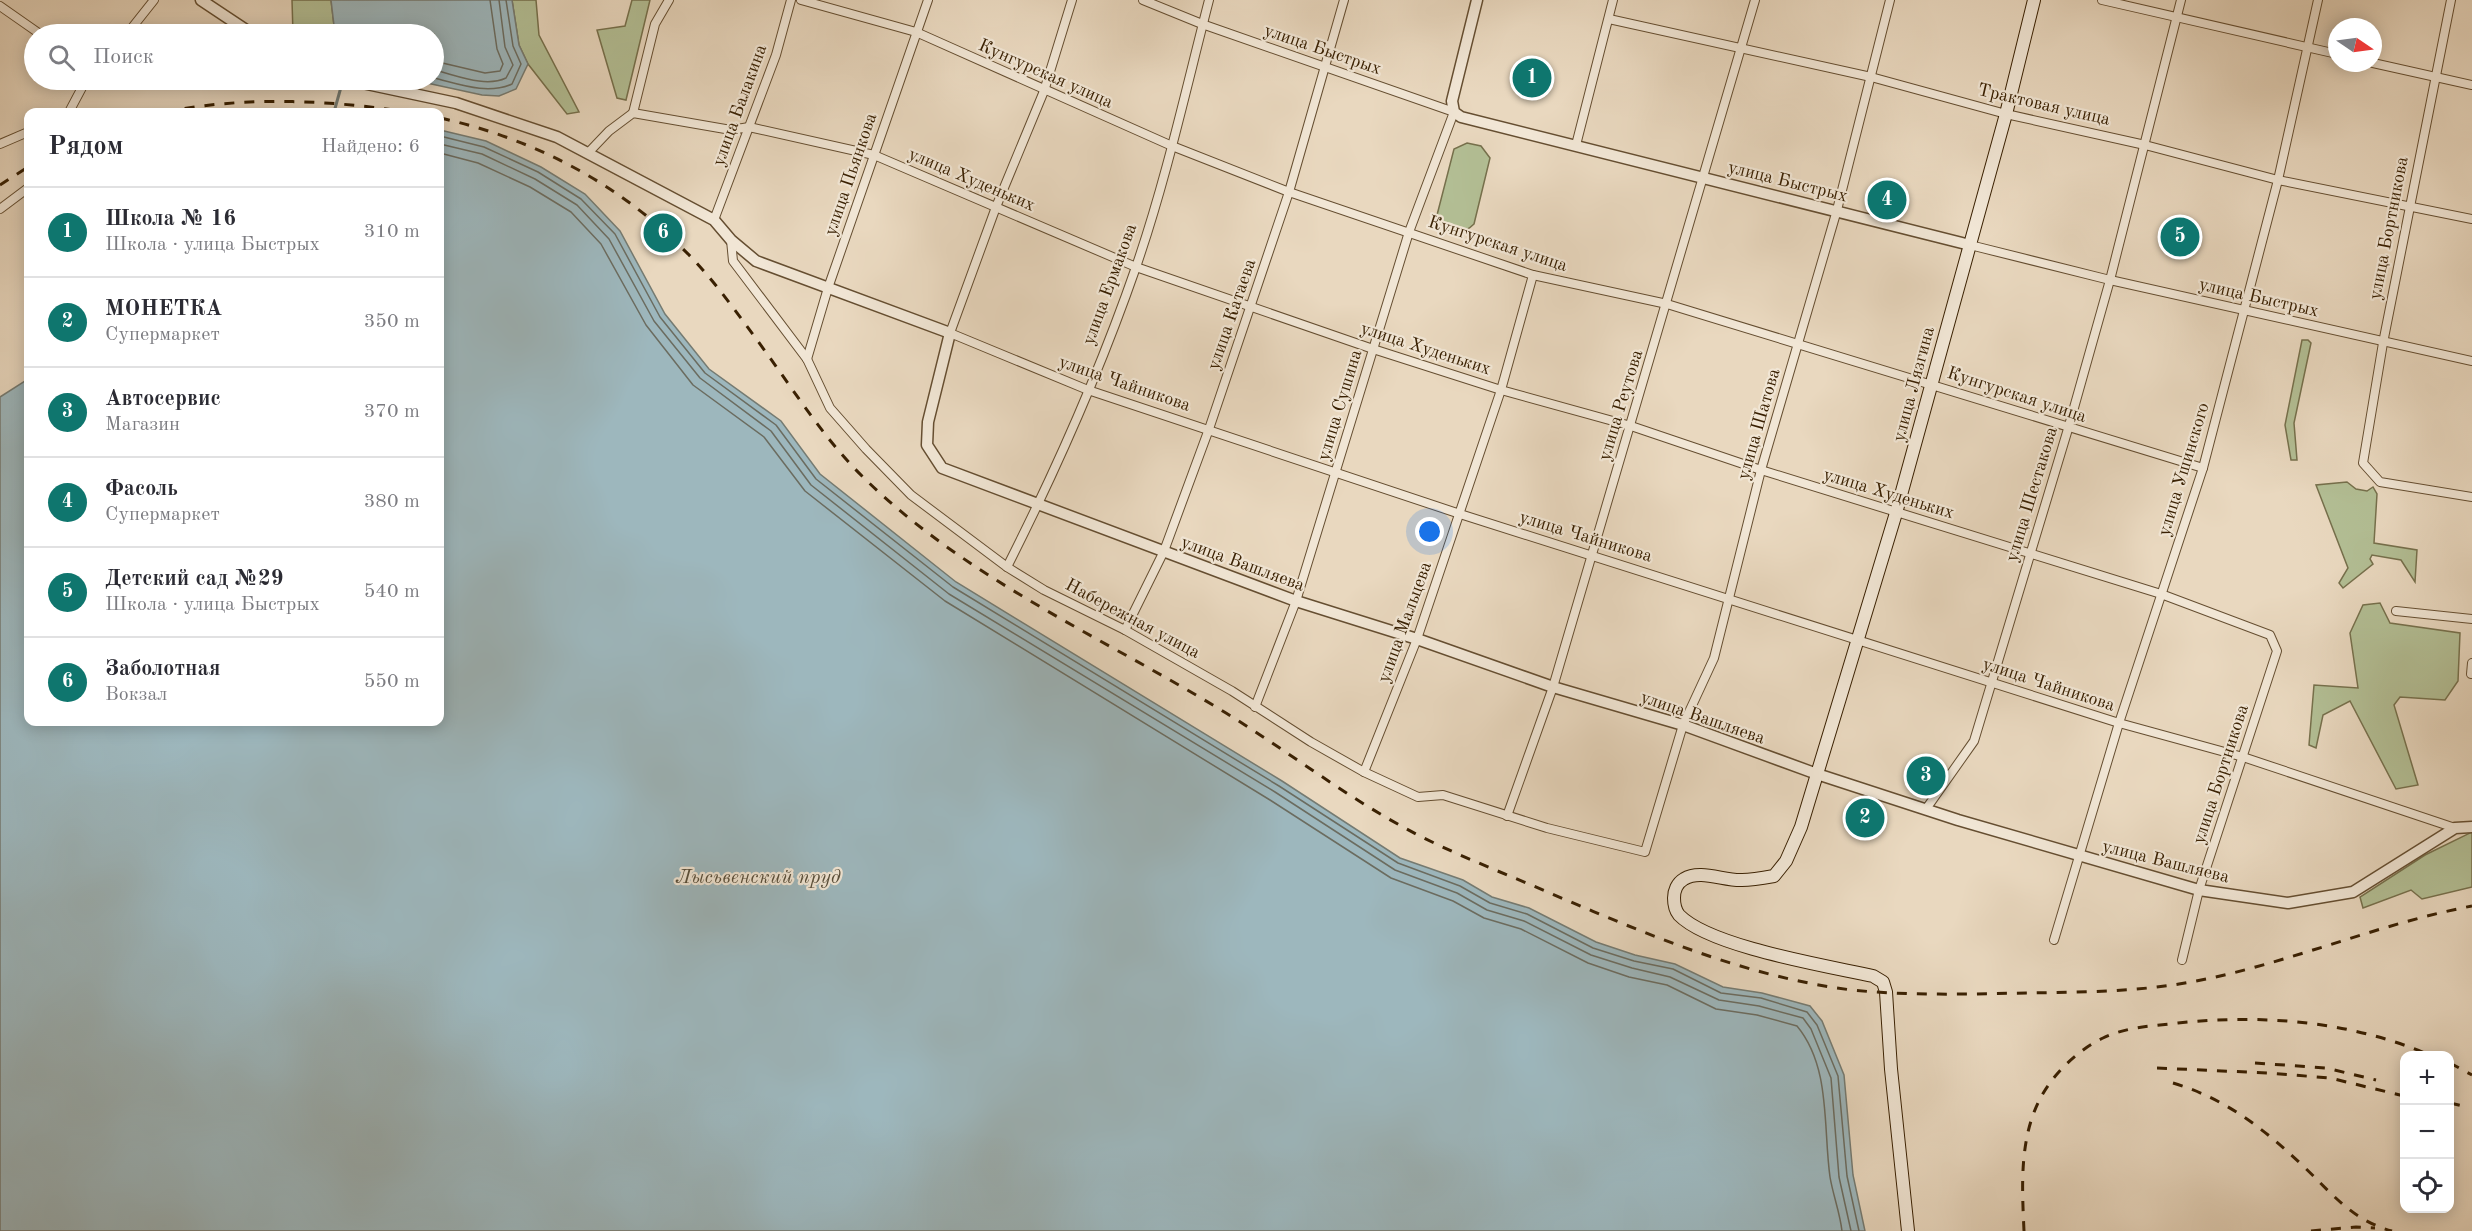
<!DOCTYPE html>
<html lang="ru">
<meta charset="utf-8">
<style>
:root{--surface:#fff;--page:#f2f2f3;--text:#2b2b33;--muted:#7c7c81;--line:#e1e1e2;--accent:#0f766e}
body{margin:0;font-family:"Old Standard TT",serif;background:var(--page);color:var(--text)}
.controls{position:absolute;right:18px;bottom:18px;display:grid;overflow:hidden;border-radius:12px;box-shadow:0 3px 15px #0003}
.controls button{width:54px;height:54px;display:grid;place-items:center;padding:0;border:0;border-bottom:2px solid var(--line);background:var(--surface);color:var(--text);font:30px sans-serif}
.compass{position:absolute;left:2328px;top:18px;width:54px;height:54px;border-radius:50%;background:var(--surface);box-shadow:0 3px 15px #0003;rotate:103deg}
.you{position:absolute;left:1430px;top:532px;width:21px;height:21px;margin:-15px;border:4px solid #fff;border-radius:50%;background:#1a73e8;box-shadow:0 0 0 9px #1a73e833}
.badge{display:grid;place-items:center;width:39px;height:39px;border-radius:50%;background:var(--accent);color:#fff;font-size:20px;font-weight:700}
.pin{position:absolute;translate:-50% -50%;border:3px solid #fff;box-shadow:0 2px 6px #0006}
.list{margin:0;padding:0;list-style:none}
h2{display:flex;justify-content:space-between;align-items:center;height:78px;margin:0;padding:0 24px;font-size:26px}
h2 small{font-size:20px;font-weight:400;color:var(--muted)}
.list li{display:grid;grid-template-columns:39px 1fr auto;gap:18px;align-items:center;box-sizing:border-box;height:90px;padding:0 24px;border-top:2px solid var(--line)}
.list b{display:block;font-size:22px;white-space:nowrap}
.list p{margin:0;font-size:20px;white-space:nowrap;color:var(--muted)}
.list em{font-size:20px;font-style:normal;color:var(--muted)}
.icon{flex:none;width:33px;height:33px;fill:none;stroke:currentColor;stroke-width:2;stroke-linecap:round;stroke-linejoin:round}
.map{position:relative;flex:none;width:2472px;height:1231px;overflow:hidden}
.search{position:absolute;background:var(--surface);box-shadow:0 3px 15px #0003;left:24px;top:24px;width:420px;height:66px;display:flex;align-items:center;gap:15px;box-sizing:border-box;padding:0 21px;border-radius:33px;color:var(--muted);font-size:22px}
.panel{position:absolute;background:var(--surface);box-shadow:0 3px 15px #0003;left:24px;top:108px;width:420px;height:618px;border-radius:12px}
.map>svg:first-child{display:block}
</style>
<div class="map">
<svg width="2472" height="1231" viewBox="0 0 2472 1231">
<rect width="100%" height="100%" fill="#e9d8bf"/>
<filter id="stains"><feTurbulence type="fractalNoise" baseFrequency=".00333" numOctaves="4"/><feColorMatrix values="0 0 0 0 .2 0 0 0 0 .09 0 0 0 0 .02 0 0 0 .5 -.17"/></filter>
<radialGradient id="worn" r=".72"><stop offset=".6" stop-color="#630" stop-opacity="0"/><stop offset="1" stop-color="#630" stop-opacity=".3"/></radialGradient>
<g fill="#b3bf95" stroke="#76704c" stroke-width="1.5">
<polygon points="292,0 331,0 335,34 293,34"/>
<polygon points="512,0 536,0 539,35 579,112 567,114 528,64 519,45"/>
<polygon points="632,0 650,0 626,100 617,98 597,30 625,26"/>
<path d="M 1467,143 L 1481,146 L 1490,158 L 1474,224 C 1460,238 1443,234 1437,215 L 1454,149 Z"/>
<polygon points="2302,340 2308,340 2311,343 2294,423 2297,460 2291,460 2285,425"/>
<polygon points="2347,482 2356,489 2367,491 2373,487 2377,494 2374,543 2417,550 2415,582 2401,560 2372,555 2370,559 2373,564 2343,588 2339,583 2348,568 2316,485"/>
<polygon points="2380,603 2390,623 2460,633 2458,681 2445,700 2400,697 2394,705 2418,785 2396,789 2350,701 2323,715 2316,748 2309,745 2314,685 2358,688 2350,633 2363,605"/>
<polygon points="2472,832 2472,887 2422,899 2411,890 2363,908 2360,897 2425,855"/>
</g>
<g fill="#9db7bd" stroke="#757b72" stroke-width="1.5">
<polygon points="331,0 512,0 519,45 528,64 516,89 499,96 482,95 413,80 434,80 434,34 335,34"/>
<polygon points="440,130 486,141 541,167 585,194 620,231 665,314 709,369 781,421 820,474 956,582 1282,781 1400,858 1463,880 1492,897 1529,908 1596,942 1635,955 1675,964 1723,987 1762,993 1810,1006 1822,1021 1844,1075 1853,1175 1865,1231 0,1231 0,397 28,379 28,722 440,722"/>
</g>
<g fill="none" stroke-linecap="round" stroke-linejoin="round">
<g stroke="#6b6c60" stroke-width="1.5">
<polyline points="434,61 485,73 500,71 503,64 497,49 490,0"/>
<path d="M 434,70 C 456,75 485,88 506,78 L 513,65 L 505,47 L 499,0"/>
<path d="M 434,78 C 459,84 487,95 512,84 L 521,64 L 513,46 L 506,0"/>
<polyline points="440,136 484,147 538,172 581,199 615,234 660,317 705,373 776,425 816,479 953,587 1279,786 1398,863 1460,886 1490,903 1527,914 1593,948 1634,961 1673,969 1721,993 1761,998 1807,1012 1817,1025 1838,1076 1847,1176 1859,1231"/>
<polyline points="440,144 482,154 535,179 577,205 609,239 654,321 700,378 771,431 811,485 949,594 1275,792 1395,870 1457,893 1487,910 1524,921 1591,955 1632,968 1670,977 1719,1000 1759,1006 1803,1018 1811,1029 1831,1078 1839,1177 1851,1231"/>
<path d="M 440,153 L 478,163 L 530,187 L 571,212 L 601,244 L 646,325 L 693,385 L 764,437 L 805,491 L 945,601 L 1270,800 L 1391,878 L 1453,901 L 1484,918 L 1521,929 L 1588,963 L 1629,977 L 1667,985 L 1716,1009 L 1757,1015 L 1797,1026 C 1831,1067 1823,1127 1830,1177 C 1833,1195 1840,1213 1842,1231"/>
</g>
<polyline stroke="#757b72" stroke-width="3" points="334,112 343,80"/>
<g stroke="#654e31" stroke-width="10">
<g id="minor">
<polyline points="801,0 916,32 1172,146 1289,192 1533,275 1667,304 2203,468"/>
<polyline points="1072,0 1044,91 996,207 950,333 1088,390 1460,514 2119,723 2243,757 2455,828"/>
<polyline points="1143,0 1202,24 1454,112 1409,232 1296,601 1255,707"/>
<polyline points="2102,0 2337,54"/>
<polyline points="2451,0 2383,343 2363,463 2380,482 2472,497"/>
<polyline points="0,6 40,34"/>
<polyline points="1609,19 1871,77 2006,114 2145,145 2278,180 2472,219"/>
<polyline points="127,34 154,0"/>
<polyline points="2373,63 2472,85"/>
<polyline points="69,112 86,80"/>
<polyline points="633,113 655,24 669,0"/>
<polyline points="0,144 28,132"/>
<polyline points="1576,145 1613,0"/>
<polyline points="588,153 609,131 633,113 731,130 749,127 874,155 1136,267 1373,349 1501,390 1631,426 1761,470 2161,594 2270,635 2277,651 2199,890 2182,960"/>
<polyline points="0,209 28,188"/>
<polyline points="714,220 776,55 791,0"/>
<polyline points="731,240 733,261 807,359 830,408 866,449 911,495 1007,567 1044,590 1125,630 1232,691 1311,742 1364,772 1418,797 1443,795 1547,828 1645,852 1683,725 1714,658 1761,470 1837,210 1890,0"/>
<polyline points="1970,245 2110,280 2472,361"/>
<polyline points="807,359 828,288 928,0"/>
<path d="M 1007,567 C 1055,472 1101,368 1136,267 C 1166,180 1186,89 1209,0"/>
<polyline points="2396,611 2472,619"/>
<polyline points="1125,630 1164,551 1209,429 1289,192 1344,0"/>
<polyline points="2471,674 2472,663"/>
<polyline points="1364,772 1417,639 1501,390 1533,275"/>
<polyline points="1926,809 1974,741 2068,429 2110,280 2181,0"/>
<polyline points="1507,816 1553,687 1755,0"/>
<polyline points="2054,940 2119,723 2203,468 2278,180 2318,0"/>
</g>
</g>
<g stroke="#654e31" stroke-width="13">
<g id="tertiary">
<polyline points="201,0 252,34"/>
<polyline points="1477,0 1452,101 1454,112 1461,117 1970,245"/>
<polyline points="348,80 456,103 557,137 714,220 731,240 756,261 950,333 928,422 927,445 942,468 1296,601 1417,639 1553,687 1683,725 1817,774 1958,820 2199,890 2288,903 2353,892 2455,828 2472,827"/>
</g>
</g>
<g stroke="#392002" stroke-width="14">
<path id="secondary" d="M 1908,1231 L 1891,1069 L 1886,992 L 1883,982 L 1873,976 C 1828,966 1710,947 1679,915 C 1675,910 1674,905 1674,898 C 1674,891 1677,883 1684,879 C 1700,869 1724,881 1742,880 C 1752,880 1763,878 1774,876 L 1786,861 L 1801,827 L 1896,513 L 2006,114 L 2034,0"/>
</g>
<use href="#minor" stroke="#f1e6d5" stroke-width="8"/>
<use href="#tertiary" stroke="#f1e6d5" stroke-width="10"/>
<use href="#secondary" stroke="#f1e6d5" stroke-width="12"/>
<g stroke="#392002" stroke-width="3" stroke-dasharray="10 10" stroke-linecap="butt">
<path d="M 165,112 C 244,96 329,100 408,112"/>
<path d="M 440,118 C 531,138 617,182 683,249 C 711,276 734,309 757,340 C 792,387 822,437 864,478 C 968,580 1104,638 1226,713 C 1286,750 1341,793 1403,827 C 1450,853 1502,872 1552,894 C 1649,935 1746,977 1852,990 C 1910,996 1969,994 2027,993 C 2077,992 2129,992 2179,984 C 2279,968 2372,925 2472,906"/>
<polyline points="0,185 28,167"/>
<polyline points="2255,1063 2326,1068 2376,1080"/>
<polyline points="2450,1063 2472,1075"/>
<polyline points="2157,1068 2268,1073 2330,1078 2404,1096"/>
<path d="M 2173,1083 C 2224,1098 2263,1128 2301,1164 C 2331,1192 2351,1220 2392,1231"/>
<polyline points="2450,1103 2467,1107"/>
<path d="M 2024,1231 C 2022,1186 2019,1138 2041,1097 C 2054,1073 2078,1050 2103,1038 C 2126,1027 2152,1026 2178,1023 C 2265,1014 2351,1021 2432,1056"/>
<polyline points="2311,1231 2356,1227 2375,1228"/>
</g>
</g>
<g text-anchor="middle" stroke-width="4.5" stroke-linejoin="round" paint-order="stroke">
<g font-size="18" fill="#392002" stroke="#f1e6d5">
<text transform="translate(1323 49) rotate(19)" y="6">улица Быстрых</text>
<text transform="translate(1046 73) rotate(24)" y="6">Кунгурская улица</text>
<text transform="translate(2044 104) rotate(13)" y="6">Трактовая улица</text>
<text transform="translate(739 105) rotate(-70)" y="6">улица Балакина</text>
<text transform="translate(850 174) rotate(-71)" y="6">улица Пьянкова</text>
<text transform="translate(972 179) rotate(23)" y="6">улица Худеньких</text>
<text transform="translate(1788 181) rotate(14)" y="6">улица Быстрых</text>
<text transform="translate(2388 228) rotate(-79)" y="6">улица Бортникова</text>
<text transform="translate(1498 243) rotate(18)" y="6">Кунгурская улица</text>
<text transform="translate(1109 284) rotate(-70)" y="6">улица Ермакова</text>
<text transform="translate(2259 297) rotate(13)" y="6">улица Быстрых</text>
<text transform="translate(1231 314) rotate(-71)" y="6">улица Катаева</text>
<text transform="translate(1426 348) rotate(18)" y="6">улица Худеньких</text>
<text transform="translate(1125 383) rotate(19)" y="6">улица Чайникова</text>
<text transform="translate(1913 384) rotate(-75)" y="6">улица Лязгина</text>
<text transform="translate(2017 394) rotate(18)" y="6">Кунгурская улица</text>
<text transform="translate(1339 405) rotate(-73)" y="6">улица Сушина</text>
<text transform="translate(1620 405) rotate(-73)" y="6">улица Реутова</text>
<text transform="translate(1758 424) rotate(-74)" y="6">улица Шатова</text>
<text transform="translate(2183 469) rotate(-73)" y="6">улица Ушинского</text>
<text transform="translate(1889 493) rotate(17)" y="6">улица Худеньких</text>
<text transform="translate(2031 494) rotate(-73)" y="6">улица Шестакова</text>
<text transform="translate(1586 536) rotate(17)" y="6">улица Чайникова</text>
<text transform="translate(1243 563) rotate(20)" y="6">улица Вашляева</text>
<text transform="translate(1133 618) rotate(28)" y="6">Набережная улица</text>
<text transform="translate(1404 622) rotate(-70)" y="6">улица Мальцева</text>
<text transform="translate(2049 684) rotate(18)" y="6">улица Чайникова</text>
<text transform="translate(1703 717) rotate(19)" y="6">улица Вашляева</text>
<text transform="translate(2220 774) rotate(-72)" y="6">улица Бортникова</text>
<text transform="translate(2166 861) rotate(14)" y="6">улица Вашляева</text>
</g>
<g font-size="20" font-style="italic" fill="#574d3a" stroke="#f1e6d5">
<text x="758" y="883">Лысьвенский пруд</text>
</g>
</g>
<rect width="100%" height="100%" filter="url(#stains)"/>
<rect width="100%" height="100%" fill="url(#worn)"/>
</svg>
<div class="controls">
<button>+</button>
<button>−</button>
<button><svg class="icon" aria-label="locate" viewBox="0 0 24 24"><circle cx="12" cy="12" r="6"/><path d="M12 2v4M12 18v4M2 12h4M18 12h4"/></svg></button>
</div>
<svg class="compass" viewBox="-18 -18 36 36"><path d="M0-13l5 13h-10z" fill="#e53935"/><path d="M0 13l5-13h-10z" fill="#7c7c81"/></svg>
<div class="you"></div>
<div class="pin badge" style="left:1532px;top:78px">1</div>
<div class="pin badge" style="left:1865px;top:818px">2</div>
<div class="pin badge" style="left:1926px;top:776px">3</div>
<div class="pin badge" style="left:1887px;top:200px">4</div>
<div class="pin badge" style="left:2180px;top:237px">5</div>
<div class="pin badge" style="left:663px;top:233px">6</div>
<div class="search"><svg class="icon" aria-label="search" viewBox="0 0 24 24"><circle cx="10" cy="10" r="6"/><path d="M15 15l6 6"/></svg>Поиск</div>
<section class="panel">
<h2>Рядом<small>Найдено: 6</small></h2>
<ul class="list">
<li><span class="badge">1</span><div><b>Школа № 16</b><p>Школа · улица Быстрых</p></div><em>310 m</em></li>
<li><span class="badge">2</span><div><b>МОНЕТКА</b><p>Супермаркет</p></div><em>350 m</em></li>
<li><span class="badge">3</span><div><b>Автосервис</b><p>Магазин</p></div><em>370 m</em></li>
<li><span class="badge">4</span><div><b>Фасоль</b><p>Супермаркет</p></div><em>380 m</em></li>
<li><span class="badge">5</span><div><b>Детский сад №29</b><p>Школа · улица Быстрых</p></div><em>540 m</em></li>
<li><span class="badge">6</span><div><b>Заболотная</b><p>Вокзал</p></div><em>550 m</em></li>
</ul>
</section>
</div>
